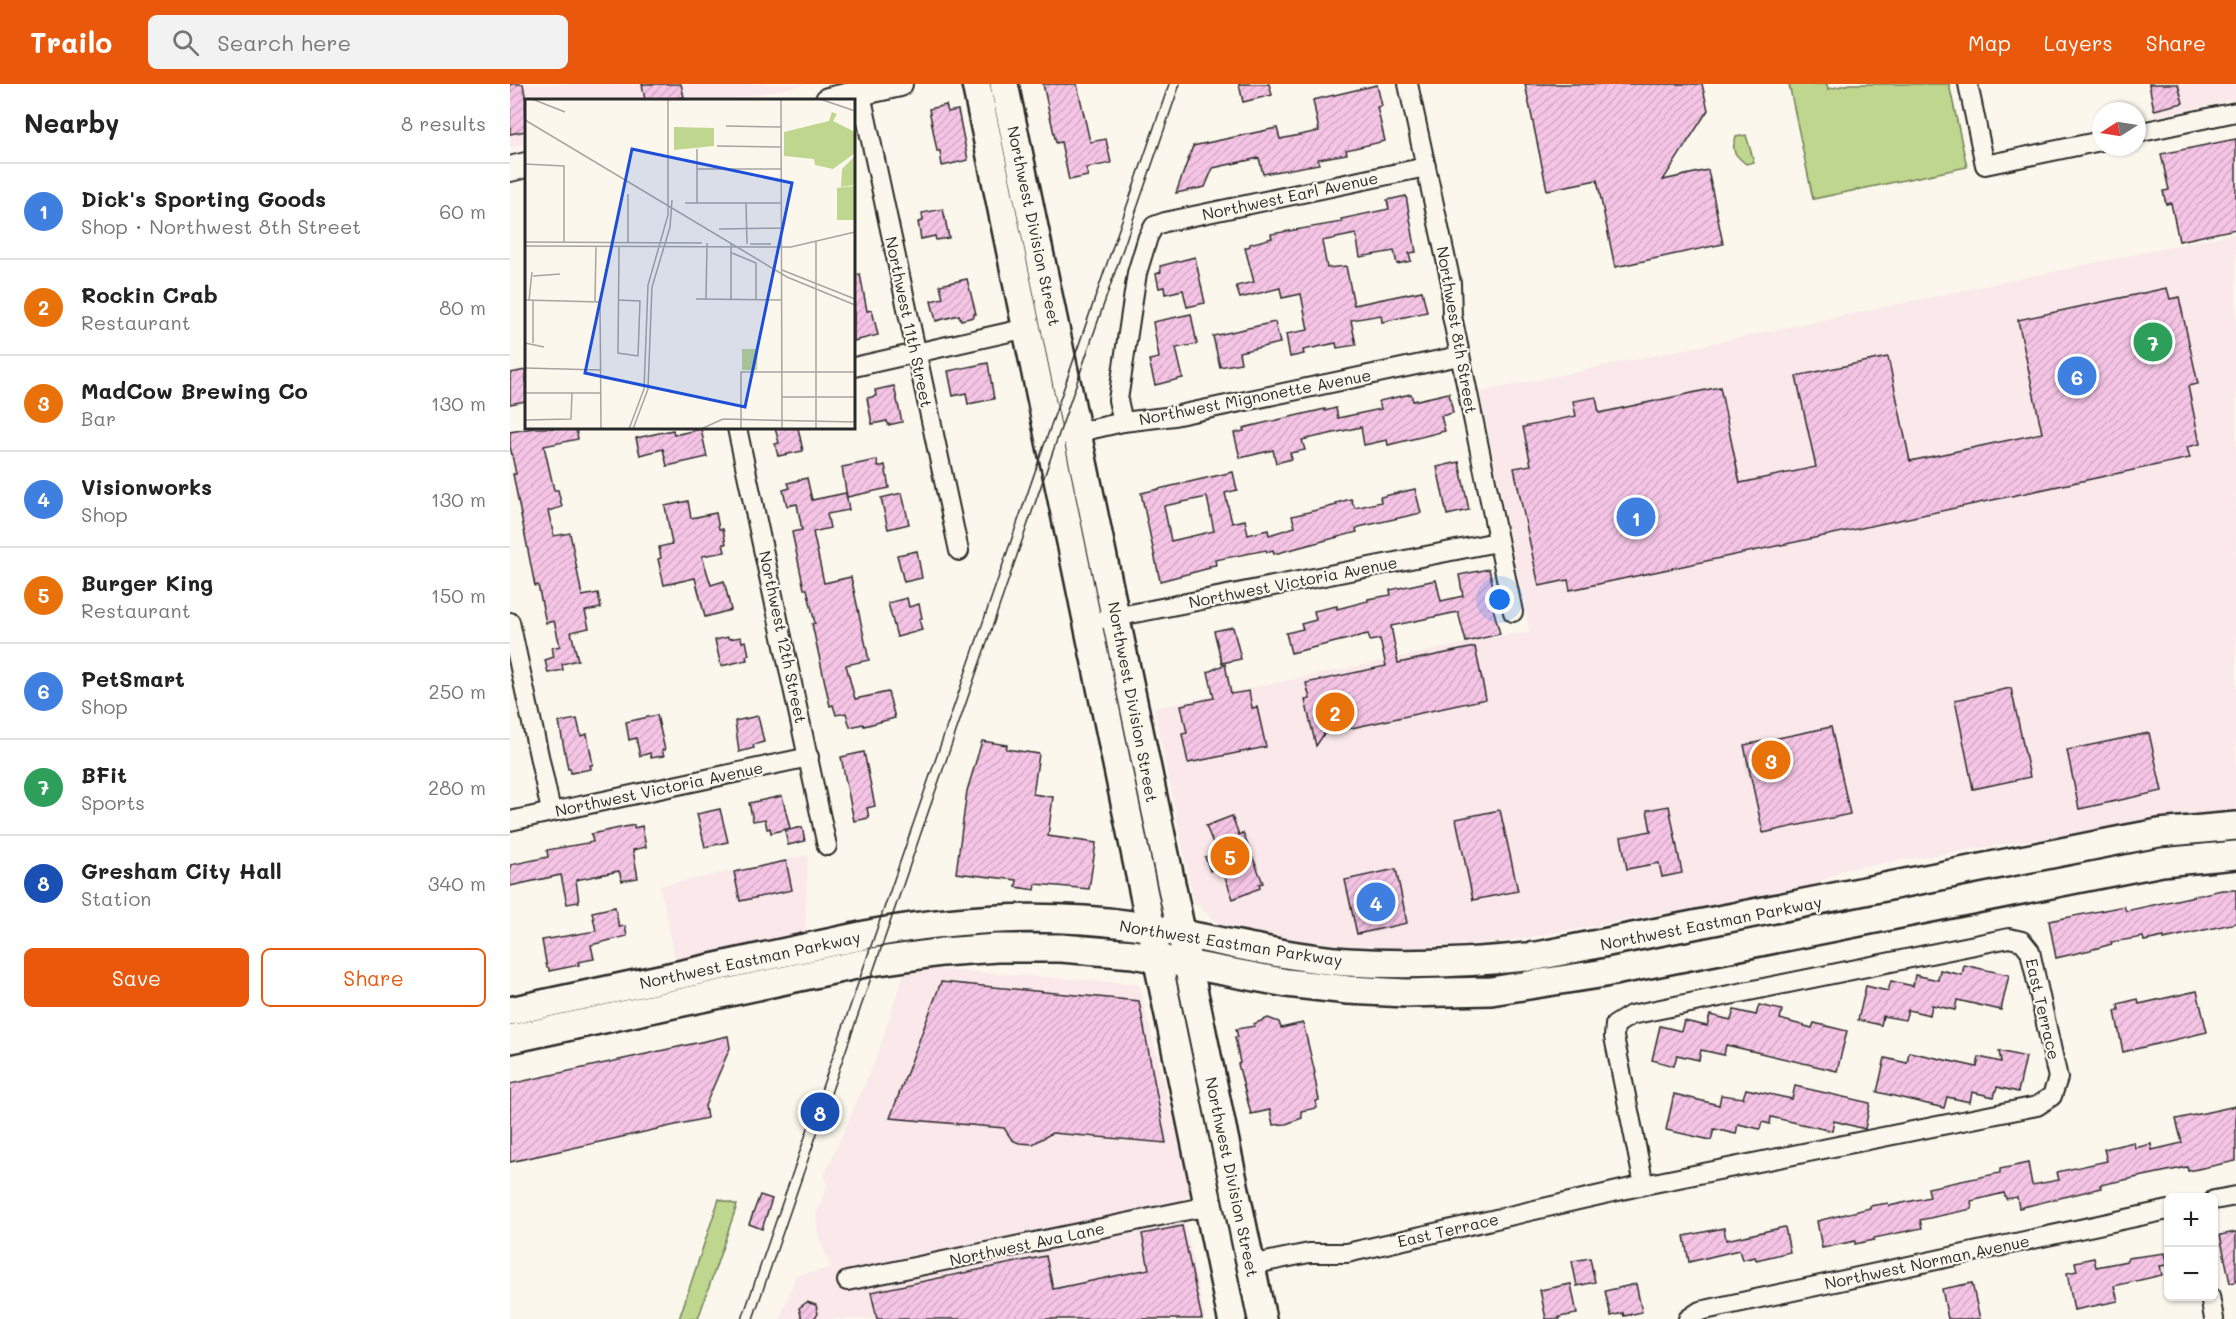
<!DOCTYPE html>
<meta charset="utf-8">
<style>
:root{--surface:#fff;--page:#f2f2f2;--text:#222;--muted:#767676;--line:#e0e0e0;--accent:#ea580c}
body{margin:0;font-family:Mali,sans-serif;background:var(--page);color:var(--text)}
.controls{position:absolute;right:18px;bottom:18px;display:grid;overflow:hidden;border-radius:9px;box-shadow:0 2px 4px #0004}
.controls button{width:54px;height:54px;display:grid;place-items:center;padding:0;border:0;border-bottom:2px solid var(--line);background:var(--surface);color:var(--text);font:30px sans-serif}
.compass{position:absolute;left:1582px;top:18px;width:54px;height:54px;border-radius:50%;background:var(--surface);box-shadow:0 2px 4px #0004;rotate:258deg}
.you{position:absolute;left:990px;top:516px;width:21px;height:21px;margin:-15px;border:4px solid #fff;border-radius:50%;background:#1a73e8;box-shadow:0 0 0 9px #1a73e833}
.badge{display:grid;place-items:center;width:39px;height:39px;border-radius:50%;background:var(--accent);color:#fff;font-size:20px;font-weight:700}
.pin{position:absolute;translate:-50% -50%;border:3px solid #fff;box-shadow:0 2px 6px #0006}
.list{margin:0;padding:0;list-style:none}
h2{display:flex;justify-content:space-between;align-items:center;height:78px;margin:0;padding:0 24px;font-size:26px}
h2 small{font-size:20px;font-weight:400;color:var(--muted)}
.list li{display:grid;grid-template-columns:39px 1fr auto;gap:18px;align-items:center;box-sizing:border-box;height:96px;padding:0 24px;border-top:2px solid var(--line)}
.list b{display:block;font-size:22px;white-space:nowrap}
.list p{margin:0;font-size:20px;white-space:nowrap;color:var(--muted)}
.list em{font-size:20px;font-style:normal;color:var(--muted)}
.actions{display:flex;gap:12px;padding:18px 24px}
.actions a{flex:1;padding:14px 0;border:2px solid var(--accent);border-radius:9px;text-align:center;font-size:21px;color:var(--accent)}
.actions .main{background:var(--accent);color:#fff}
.icon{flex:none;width:33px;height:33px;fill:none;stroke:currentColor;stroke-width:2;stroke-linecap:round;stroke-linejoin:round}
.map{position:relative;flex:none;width:1726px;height:1235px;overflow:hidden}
header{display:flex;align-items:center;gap:36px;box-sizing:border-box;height:84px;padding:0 30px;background:var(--accent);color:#fff}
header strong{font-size:28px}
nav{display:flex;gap:33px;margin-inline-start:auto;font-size:21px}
.search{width:420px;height:54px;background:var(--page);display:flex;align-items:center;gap:15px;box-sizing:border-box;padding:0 21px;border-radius:9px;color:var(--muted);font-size:22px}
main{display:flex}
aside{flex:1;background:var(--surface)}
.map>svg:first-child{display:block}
</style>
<header>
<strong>Trailo</strong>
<div class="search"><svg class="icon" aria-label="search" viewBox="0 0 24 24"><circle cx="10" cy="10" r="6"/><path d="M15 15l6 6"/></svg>Search here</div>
<nav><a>Map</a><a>Layers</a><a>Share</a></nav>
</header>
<main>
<aside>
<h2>Nearby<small>8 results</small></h2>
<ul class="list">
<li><span class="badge" style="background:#3f7fe0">1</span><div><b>Dick's Sporting Goods</b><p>Shop · Northwest 8th Street</p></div><em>60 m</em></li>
<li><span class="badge" style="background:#e8710a">2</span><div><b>Rockin Crab</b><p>Restaurant</p></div><em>80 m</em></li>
<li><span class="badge" style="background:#e8710a">3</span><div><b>MadCow Brewing Co</b><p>Bar</p></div><em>130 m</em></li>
<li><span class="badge" style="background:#3f7fe0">4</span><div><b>Visionworks</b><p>Shop</p></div><em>130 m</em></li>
<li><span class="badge" style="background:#e8710a">5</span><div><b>Burger King</b><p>Restaurant</p></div><em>150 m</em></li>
<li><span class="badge" style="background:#3f7fe0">6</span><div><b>PetSmart</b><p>Shop</p></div><em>250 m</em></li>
<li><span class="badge" style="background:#2e9e5b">7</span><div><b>BFit</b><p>Sports</p></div><em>280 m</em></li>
<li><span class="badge" style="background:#1a4fb4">8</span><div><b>Gresham City Hall</b><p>Station</p></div><em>340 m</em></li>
</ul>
<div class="actions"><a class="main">Save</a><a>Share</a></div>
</aside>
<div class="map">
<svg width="1726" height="1235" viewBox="0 0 1726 1235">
<defs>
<pattern id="building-hatch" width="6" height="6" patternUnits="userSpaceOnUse" patternTransform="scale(1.5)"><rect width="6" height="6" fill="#f6c5e6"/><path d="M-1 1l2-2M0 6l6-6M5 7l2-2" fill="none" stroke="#d3a9c5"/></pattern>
</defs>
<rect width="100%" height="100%" fill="#fbf7ec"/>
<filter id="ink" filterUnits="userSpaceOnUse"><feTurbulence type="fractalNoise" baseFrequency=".0167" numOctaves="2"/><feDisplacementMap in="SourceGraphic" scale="12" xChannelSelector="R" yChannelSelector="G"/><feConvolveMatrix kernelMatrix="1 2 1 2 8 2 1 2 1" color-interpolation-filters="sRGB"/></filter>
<g filter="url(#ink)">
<g fill="#fae8ea">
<polygon points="0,0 298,0 220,16 16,16 16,60 0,63"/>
<polygon points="1637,0 1726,0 1726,15 1644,33"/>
<polygon points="1726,149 1726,730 1637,738 1336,785 1297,804 987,859 884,864 831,861 751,851 707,839 684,818 644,624 996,551 1020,549 970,308"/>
<polygon points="298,771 295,849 166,877 150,802"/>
<polygon points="396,883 629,900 680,1103 679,1110 671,1119 695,1235 270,1235 286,1191 321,1184 308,1151 307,1141 307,1129 317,1102 314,1092 366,975"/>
</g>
<g fill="#bed68d" stroke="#74805c" stroke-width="1.5">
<polygon points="1279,0 1317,0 1318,5 1340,0 1439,0 1457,83 1303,115"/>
<path d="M 1236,51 L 1244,78 L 1236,80 C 1226,72 1220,67 1226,53 Z"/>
<polygon points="209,1115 227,1121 188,1235 169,1235"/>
</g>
<g fill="url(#building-hatch)" stroke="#2b2b2b" stroke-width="1.5" fill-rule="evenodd">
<polygon points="0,0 13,0 16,17 16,47 0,50"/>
<polygon points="132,0 171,0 174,13 158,16 135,16"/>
<polygon points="533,0 567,0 580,58 596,55 601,79 576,84 578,92 559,96 551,58 546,59"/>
<polygon points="729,0 759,0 762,11 733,18"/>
<polygon points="1015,0 1192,0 1198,26 1153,96 1198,86 1213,160 1105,183 1087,96 1037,106"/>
<polygon points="1639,0 1668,0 1673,19 1644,26"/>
<polygon points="867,1 872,22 867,23 875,57 836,66 837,70 808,75 809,80 753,90 749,74 703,84 695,103 666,109 683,62 767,44 770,55 809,47 803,16"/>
<polygon points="436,21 438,28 448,26 458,76 432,82 430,67 427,67 419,25"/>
<polygon points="1726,55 1726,145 1669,157 1661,119 1656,120 1653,107 1659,106 1651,70"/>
<polygon points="896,112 906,168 899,169 901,177 887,180 884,167 850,173 846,150 812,157 817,184 836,182 844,221 912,207 917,228 872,238 871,231 841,236 846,261 827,264 826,259 793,266 794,270 780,273 776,250 798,246 791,210 772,214 770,204 730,214 726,202 744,198 735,164 740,162 740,160 762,154 761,150 832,138 831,135 879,125 877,116"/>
<polygon points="433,125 439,154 426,156 425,152 411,155 408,138 413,137 412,129"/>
<polygon points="685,173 695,219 677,223 673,206 655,210 654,203 649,204 646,190 651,188 650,182"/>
<polygon points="350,190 357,227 362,226 368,251 344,257 344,191"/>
<polygon points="457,195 466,230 464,230 464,233 451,236 449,231 426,237 421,217 433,214 430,201"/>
<polygon points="1657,204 1660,215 1669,213 1688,300 1678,302 1690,360 1677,363 1680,374 1060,506 1058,496 1029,502 1004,384 1021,381 1013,343 1066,332 1063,317 1086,313 1089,329 1210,303 1230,399 1306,383 1286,292 1378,273 1400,377 1532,349 1508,236"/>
<polygon points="681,230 687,260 666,264 673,294 645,301 639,276 649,274 643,238"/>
<polygon points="765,238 770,259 729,268 731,279 710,283 703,252"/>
<polygon points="478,279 484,315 458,320 456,309 443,312 438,287"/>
<polygon points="16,286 16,317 0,320 0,289"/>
<polygon points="384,302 392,338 378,341 377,337 362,340 357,314 366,312 365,306"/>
<polygon points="939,309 943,329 931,332 935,347 878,361 877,356 854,361 851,343 792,356 795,366 780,369 782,375 766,379 763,366 730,374 724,349 734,347 733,344 741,342 815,325 815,327 826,324 828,334 871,325 869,317 901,310 903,317"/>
<polygon points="24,344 66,344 68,355 34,362 44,406 48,406 52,423 38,427 44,452 60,449 72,512 88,509 91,524 75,527 79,544 61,548 68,576 52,580 53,586 38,589 35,576 44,573 42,564 50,562 44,537 36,539 28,501 25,502 3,390 6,390 0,362 0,348"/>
<polygon points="265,344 288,344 293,367 268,372 265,360 269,359"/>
<polygon points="191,345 197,373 157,382 153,365 130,371 126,354 163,346 164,351"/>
<polygon points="367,376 368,383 375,381 379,404 337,413 332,383"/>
<polygon points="949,378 959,426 937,431 927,383"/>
<path d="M 723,388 L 727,406 L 715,409 L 722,439 L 735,436 L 738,451 L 758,446 L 759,451 L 785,443 L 782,432 L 827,421 L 826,419 L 841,415 L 845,424 L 871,418 L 870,413 L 905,405 L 911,429 L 849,443 L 846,445 L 847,448 L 764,470 L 763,466 L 757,468 L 756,466 L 705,476 L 706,481 L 699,482 L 700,484 L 650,497 L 631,409 ZM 697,413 L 704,447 L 661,457 L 654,422 Z"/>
<polygon points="297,394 302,416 336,409 339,426 317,430 320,444 303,448 314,499 341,493 359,576 336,581 345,615 378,608 385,634 354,642 353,640 340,643 336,629 326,631 323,621 320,622 302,540 305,539 297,505 294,505 282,448 292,446 287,420 277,422 273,406 280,404 278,399"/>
<polygon points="392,409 399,440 378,445 371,414"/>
<polygon points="178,417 181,434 206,429 209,445 213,445 216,460 213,460 215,468 192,472 201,501 214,497 221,526 195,533 185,494 154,501 148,475 151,474 149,463 162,460 155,422"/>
<polygon points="407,467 412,494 394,498 387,471"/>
<polygon points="979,485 987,519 982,520 990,550 956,558 948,528 881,542 888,579 965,563 976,615 814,650 806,662 795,616 800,615 796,599 876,582 870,555 860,557 858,550 781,569 776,549 793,545 791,540 806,536 804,527 827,522 827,525 858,517 858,515 881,511 880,506 926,496 931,517 953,512 949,491"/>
<polygon points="397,514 399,523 409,520 412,534 409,535 412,546 387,553 378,519"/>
<polygon points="723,543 731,575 712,579 704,547"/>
<polygon points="218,553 219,555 231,553 232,558 236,557 239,571 236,572 237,576 211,582 205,556"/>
<polygon points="715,580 721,610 739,607 742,624 747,623 756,663 678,679 672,650 677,649 671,621 704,614 698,588"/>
<polygon points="1501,604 1520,693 1463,705 1445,616"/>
<polygon points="147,631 155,666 152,666 154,672 141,674 140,669 130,672 126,654 119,656 116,638"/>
<polygon points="248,632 254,658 243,661 244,664 229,668 225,637"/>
<polygon points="67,635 71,652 77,650 83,681 80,681 81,685 61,689 60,684 58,685 49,638"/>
<polygon points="1321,643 1340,730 1253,749 1234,661"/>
<polygon points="1639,649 1652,707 1569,725 1557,666"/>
<polygon points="472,657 497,661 496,665 529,670 523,710 543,713 538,752 586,759 579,805 526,800 525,806 506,803 507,796 446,789 457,707"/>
<polygon points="354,668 365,722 357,724 359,734 344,737 331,673"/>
<polygon points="272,712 280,744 261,749 260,744 257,745 255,735 243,737 239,719"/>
<polygon points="1159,722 1172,789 1152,793 1149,779 1117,785 1111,753 1141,747 1137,726"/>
<polygon points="210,725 218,758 195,763 187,730"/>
<polygon points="990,726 1008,807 963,816 946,735"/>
<polygon points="722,732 729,751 733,749 753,799 749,800 750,804 723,815 711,782 700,787 695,773 707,769 696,742"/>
<polygon points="124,741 124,744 132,742 136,763 123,766 128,794 112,797 109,787 66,796 69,818 57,820 51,791 0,802 0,781 38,773 37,766 83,758 81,750"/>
<polygon points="292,743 295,757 278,761 275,747"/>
<polygon points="276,777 282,806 230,817 224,788"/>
<polygon points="886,785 897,839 847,850 835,796"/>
<polygon points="1712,806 1726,806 1726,839 1654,855 1654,853 1634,857 1633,853 1601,858 1602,860 1580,866 1546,874 1539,837 1614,822 1616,827"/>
<polygon points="105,823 109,843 115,842 117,852 81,861 84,875 68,878 69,881 39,887 39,884 37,884 32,856 86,847 82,828"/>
<polygon points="1454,881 1499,891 1491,926 1447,916 1445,926 1422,921 1420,931 1398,926 1395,936 1373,932 1371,941 1348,936 1356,902 1378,907 1381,897 1403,902 1405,891 1428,896 1430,886 1452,891"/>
<polygon points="431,898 629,917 656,1059 542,1049 523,1060 509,1059 502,1056 494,1044 380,1034"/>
<polygon points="1687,907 1697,948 1613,968 1605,927 1609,926 1608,920 1628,915 1629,920"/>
<polygon points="1249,921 1272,926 1270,935 1302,944 1304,939 1337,947 1327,987 1216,961 1214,971 1191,966 1189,976 1167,971 1164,982 1142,976 1150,942 1171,947 1174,937 1197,942 1200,931 1221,936 1224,926 1246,931"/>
<polygon points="758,934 769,938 771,944 793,939 805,989 804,990 809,1016 806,1017 807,1024 791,1027 792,1034 776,1040 763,1041 760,1026 741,1030 728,980 730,979 725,953 728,953 726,945 745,942 744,940"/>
<polygon points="218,952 220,964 195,1022 197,1034 0,1078 0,1000"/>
<polygon points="1489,967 1516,973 1508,1008 1487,1003 1484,1013 1462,1008 1460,1018 1437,1013 1434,1024 1367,1008 1375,974 1397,979 1399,968 1467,983 1469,973 1491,978"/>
<polygon points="1285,1002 1360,1019 1355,1045 1324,1037 1322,1047 1261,1033 1260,1040 1252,1038 1250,1045 1228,1040 1226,1050 1204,1045 1201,1056 1156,1046 1164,1010 1209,1021 1211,1011 1233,1014 1236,1005 1282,1015"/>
<polygon points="1726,1022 1726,1077 1678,1087 1677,1083 1590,1101 1591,1104 1509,1124 1507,1113 1496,1115 1494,1109 1461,1117 1462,1125 1410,1136 1412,1144 1364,1154 1364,1156 1345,1160 1345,1157 1312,1164 1307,1137 1360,1124 1360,1122 1378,1119 1379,1122 1420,1113 1418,1104 1490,1089 1490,1085 1518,1079 1522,1101 1549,1096 1547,1088 1597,1077 1594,1065 1624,1058 1625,1064 1641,1060 1642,1066 1672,1059 1666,1035"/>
<polygon points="250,1111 262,1115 252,1145 239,1140"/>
<polygon points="672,1142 692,1235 367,1235 361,1208 536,1172 543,1205 639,1185 632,1150"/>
<polygon points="1275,1143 1280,1168 1246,1176 1245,1173 1232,1176 1229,1166 1179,1178 1174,1152 1214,1144 1216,1156"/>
<polygon points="1726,1148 1726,1198 1720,1199 1710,1151"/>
<polygon points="1655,1169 1658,1181 1650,1182 1652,1191 1604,1202 1608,1217 1564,1226 1557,1189 1567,1187 1565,1178 1584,1174 1586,1183 1617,1177 1618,1174"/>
<polygon points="1080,1174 1085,1198 1067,1202 1062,1177"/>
<polygon points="1462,1199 1470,1235 1438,1235 1432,1205"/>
<polygon points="1061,1200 1067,1230 1049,1233 1050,1235 1036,1235 1030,1206"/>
<polygon points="1126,1200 1132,1228 1114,1232 1113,1229 1101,1232 1095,1207"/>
<polygon points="297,1218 306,1221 308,1230 303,1235 292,1235 289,1224"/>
</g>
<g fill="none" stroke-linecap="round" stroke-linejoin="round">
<g stroke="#2b2b2b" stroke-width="22">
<g id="street">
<polyline points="898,0 941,199 942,232 1003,528"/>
<polyline points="1458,0 1475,81 1591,57"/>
<polyline points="351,10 449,467"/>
<polyline points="1627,49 1726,28"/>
<polyline points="344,283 517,244"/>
<polyline points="613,338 608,316 627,189 638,153 644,142 655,138 916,83"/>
<polyline points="227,344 317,762"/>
<polyline points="557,351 613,338 664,332 949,272"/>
<polyline points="595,535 987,458"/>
<polyline points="0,538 41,727"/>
<polyline points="0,737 299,673"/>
<polyline points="1704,1116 1726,1112"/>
<polyline points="741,1181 799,1169 837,1169 1134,1101 1527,1022 1542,1012 1548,994 1520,867 1512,857 1499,854 1121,931 1105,941 1104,953 1134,1101"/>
<polyline points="337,1197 698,1122"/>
<polyline points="1700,1212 1704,1235"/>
<polyline points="1178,1235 1190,1227 1658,1126"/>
</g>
</g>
<g stroke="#2b2b2b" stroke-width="28">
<g id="secondary">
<polyline points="318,16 390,0"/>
<polyline points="0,85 16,81"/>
</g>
</g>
<g stroke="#2b2b2b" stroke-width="32">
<g id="primary">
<polyline points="466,0 722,1235"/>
<polyline points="494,0 752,1235"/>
<path d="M 0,927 L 365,849 C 449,834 538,829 623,841 C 694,852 765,872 837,878 C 901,882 963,879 1027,872 L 1612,756 L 1649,749 L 1726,742"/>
<polyline points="0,955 355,879 432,868 487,864 551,864 623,870 777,899 838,906 896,909 981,907 1089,890 1652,778 1726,771"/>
</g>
</g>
<use href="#street" stroke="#fbf7ec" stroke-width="18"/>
<use href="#secondary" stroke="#fbf7ec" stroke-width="24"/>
<use href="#primary" stroke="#fbf7ec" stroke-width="27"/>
<g stroke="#2b2b2b" stroke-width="1.5">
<polyline points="232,1235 659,0"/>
<polyline points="243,1235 670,0"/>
</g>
</g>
</g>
<g text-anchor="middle" stroke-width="4.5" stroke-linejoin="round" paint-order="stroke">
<g font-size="16" fill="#2b2b2b" stroke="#fbf7ec">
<text transform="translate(780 112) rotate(-12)" y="6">Northwest Earl Avenue</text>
<text transform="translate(524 142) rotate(78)" y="6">Northwest Division Street</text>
<text transform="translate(399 238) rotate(78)" y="6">Northwest 11th Street</text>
<text transform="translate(947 246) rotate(80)" y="6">Northwest 8th Street</text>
<text transform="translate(745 313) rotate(-11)" y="6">Northwest Mignonette Avenue</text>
<text transform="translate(783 498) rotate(-11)" y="6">Northwest Victoria Avenue</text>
<text transform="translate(273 553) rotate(78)" y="6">Northwest 12th Street</text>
<text transform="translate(623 618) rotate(79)" y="6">Northwest Division Street</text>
<text transform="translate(149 705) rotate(-12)" y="6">Northwest Victoria Avenue</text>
<text transform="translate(1201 839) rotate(-11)" y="6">Northwest Eastman Parkway</text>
<text transform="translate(721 859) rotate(9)" y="6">Northwest Eastman Parkway</text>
<text transform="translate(240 876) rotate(-12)" y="6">Northwest Eastman Parkway</text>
<text transform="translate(1533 925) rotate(77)" y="6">East Terrace</text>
<text transform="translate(722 1093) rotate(78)" y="6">Northwest Division Street</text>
<text transform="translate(938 1146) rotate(-13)" y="6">East Terrace</text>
<text transform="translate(517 1160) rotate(-12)" y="6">Northwest Ava Lane</text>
<text transform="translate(1417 1178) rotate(-12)" y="6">Northwest Norman Avenue</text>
</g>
</g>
<g transform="translate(15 15)">
<rect width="330" height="330" fill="#fbf7ec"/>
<path d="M 307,13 L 312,15 L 308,22 L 330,33 L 330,54 L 308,70 L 290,66 L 289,60 L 259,57 L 259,33 L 304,22 ZM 149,28 L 189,29 L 189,47 L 149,51 ZM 330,57 L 330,86 L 316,88 L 317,70 ZM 330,87 L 330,121 L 312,121 L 312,89 ZM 217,250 L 233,250 L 232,271 L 217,271 Z" fill="#bed68d"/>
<path fill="none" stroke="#a8a59f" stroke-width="1.5" d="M 7,0 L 40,13M 295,0 L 330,12M 256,1 L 257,330M 0,21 L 262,178 L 330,206M 201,27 L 256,28M 192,47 L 256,48M 0,65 L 39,67 L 39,144M 172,70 L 256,70M 160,104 L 256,104M 172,104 L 172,50M 221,104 L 222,145M 194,130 L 256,129M 0,143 L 177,144M 291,143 L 291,330M 103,144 L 103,95M 225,145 L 246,145M 0,147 L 266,148 L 330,133M 207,154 L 231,164 L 231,201M 257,171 L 330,200M 8,177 L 35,175M 171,200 L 257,201M 181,200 L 182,144M 206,200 L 206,145M 0,201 L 75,203 L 76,330M 4,201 L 7,173M 93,201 L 115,202 L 113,257 L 93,254 L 94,148M 70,202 L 71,147M 0,244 L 19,248M 8,244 L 8,201M 0,269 L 76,271M 0,294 L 76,294M 257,298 L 330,298M 0,321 L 46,320 L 47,294M 104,330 L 119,290 L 123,186 L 143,116 L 143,0M 108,330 L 123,290 L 127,188 L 145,128 L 147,101M 176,330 L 198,320 L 330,323M 216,330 L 216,273 L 330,273"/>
<path fill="#1d4ed8" fill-opacity="0.15" stroke="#1d4ed8" stroke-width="3" d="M 107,50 L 267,84 L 220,308 L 60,274 Z"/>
<rect width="330" height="330" fill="none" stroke="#2b2b2b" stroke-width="3"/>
</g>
</svg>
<div class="controls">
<button>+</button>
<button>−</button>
</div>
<svg class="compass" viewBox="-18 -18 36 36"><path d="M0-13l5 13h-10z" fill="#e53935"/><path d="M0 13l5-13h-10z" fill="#767676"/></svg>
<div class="you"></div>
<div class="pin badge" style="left:1126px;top:433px;background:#3f7fe0">1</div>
<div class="pin badge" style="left:825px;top:628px;background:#e8710a">2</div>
<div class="pin badge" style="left:1261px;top:676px;background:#e8710a">3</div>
<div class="pin badge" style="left:866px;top:818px;background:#3f7fe0">4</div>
<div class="pin badge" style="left:720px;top:772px;background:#e8710a">5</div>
<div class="pin badge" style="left:1567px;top:292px;background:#3f7fe0">6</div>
<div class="pin badge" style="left:1643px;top:258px;background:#2e9e5b">7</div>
<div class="pin badge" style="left:310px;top:1028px;background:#1a4fb4">8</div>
</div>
</main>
